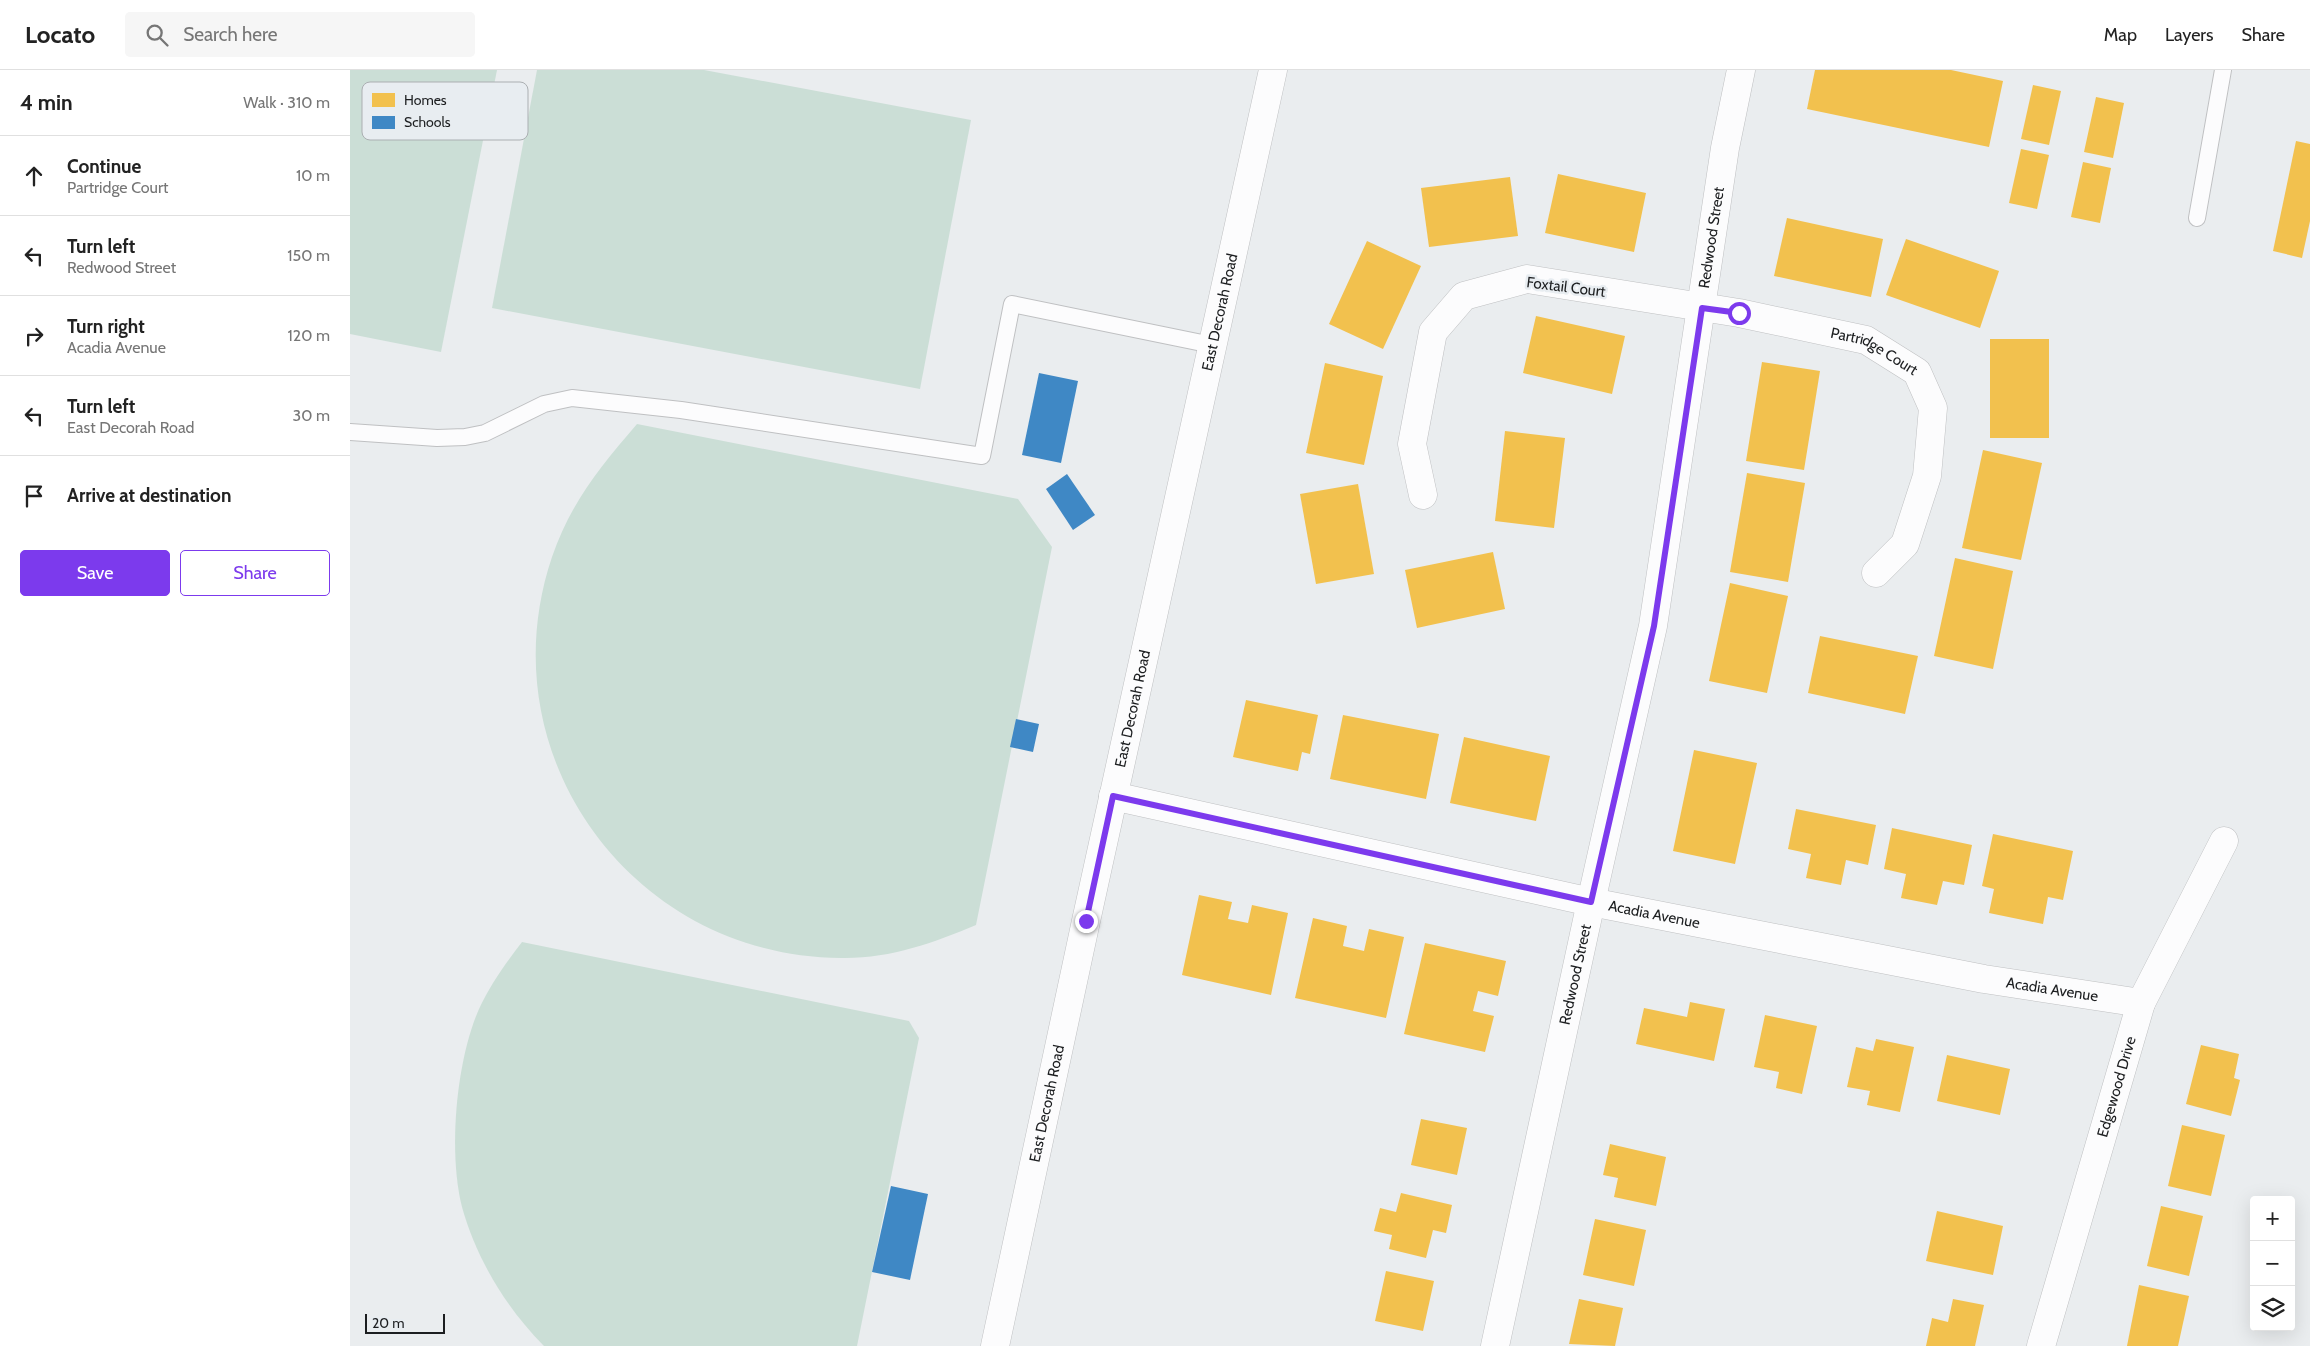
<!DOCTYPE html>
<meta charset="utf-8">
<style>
:root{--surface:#fff;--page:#f6f6f6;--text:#222;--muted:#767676;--line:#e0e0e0;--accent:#7c3aed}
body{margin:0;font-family:Cabin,sans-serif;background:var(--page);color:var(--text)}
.controls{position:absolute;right:15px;bottom:15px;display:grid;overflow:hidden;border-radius:5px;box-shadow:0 5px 20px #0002}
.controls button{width:45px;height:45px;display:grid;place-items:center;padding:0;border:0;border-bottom:1px solid var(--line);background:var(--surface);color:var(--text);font:25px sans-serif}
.scale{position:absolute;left:15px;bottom:12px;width:80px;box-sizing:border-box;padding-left:5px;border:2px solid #1c1e20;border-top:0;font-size:14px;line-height:18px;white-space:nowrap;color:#1c1e20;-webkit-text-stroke:4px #e8edf1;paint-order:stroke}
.stop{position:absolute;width:15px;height:15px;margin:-11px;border:4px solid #7c3aed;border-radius:50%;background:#fff}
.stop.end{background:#7c3aed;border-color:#fff;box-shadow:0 1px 5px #0008}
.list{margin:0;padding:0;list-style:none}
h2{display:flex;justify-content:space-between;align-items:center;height:65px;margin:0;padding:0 20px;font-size:21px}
h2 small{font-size:16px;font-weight:400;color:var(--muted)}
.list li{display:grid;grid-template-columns:32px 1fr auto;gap:15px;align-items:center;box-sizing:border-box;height:80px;padding:0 20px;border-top:1px solid var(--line)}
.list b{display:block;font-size:19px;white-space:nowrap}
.list p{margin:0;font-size:16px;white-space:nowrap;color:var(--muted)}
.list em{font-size:16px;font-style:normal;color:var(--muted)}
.actions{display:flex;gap:10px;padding:15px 20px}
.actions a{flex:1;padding:11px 0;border:1px solid var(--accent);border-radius:5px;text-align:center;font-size:18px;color:var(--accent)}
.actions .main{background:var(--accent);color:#fff}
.icon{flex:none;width:28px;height:28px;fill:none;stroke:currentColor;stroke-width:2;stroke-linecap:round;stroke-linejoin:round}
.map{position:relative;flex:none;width:1960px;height:1276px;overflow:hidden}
header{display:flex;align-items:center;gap:30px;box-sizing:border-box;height:70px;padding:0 25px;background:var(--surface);border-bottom:1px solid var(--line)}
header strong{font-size:24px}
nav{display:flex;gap:28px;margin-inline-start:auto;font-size:18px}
.search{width:350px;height:45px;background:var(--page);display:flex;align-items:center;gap:12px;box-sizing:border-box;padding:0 18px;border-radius:5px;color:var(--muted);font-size:19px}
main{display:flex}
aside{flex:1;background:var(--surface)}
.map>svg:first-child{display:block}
</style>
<header>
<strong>Locato</strong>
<div class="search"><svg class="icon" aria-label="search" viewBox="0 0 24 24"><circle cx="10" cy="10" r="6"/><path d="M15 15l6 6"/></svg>Search here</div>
<nav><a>Map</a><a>Layers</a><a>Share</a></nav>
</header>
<main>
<aside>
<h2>4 min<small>Walk · 310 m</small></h2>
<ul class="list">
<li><svg class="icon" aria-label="ahead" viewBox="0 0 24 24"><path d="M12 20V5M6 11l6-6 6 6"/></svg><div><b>Continue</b><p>Partridge Court</p></div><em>10 m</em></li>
<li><svg class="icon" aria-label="left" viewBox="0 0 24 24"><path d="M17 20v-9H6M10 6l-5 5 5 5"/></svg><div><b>Turn left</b><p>Redwood Street</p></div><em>150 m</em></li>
<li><svg class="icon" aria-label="right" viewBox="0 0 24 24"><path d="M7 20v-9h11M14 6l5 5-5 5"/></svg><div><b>Turn right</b><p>Acadia Avenue</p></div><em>120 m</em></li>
<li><svg class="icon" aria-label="left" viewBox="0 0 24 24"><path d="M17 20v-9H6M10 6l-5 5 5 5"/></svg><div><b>Turn left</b><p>East Decorah Road</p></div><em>30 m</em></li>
<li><svg class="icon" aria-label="arrive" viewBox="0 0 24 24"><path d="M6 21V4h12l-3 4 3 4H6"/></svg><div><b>Arrive at destination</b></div></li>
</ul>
<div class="actions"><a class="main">Save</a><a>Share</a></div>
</aside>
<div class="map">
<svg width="1960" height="1276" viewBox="0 0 1960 1276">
<rect width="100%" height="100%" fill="#eaedef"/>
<g fill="#cbded6">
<polygon points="0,0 147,0 91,282 0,264"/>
<polygon points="187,0 354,0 621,50 570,319 142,238"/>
<path d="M 287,354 L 668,429 L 702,477 L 626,855 C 583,873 539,889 491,888 C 283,887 135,685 202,487 C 221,432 250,397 287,354 Z"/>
<path d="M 172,872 L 559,951 L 569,968 L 507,1276 L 194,1276 C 156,1238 126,1188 112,1137 C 98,1082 106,991 129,939 C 140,915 156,893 172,872 Z"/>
</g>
<g fill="#f2c14e">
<polygon points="1465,0 1601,0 1653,11 1639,77 1457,39"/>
<polygon points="1683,15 1711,21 1699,75 1671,69"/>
<polygon points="1746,27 1774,33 1763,88 1734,82"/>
<polygon points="1946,71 1960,74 1960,151 1952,188 1923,181"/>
<polygon points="1671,79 1699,85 1687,139 1659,133"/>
<polygon points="1733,92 1761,98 1750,153 1721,147"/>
<polygon points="1208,104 1296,123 1284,182 1195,163"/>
<polygon points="1160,107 1168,166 1079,177 1071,118"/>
<polygon points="1437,148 1533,169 1521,227 1424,206"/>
<polygon points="1556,169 1649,201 1630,258 1536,225"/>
<polygon points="1017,171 1071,196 1033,279 979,254"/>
<polygon points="1186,246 1275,266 1262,324 1173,303"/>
<rect x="1640" y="269" width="59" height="99"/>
<polygon points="1412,292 1470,301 1454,400 1396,391"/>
<polygon points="975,293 1033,306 1014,395 956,383"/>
<polygon points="1155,361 1215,368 1204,458 1145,451"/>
<polygon points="1633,380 1692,393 1671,490 1612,478"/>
<polygon points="1397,403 1455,413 1438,512 1380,502"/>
<polygon points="1008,414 1024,504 966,514 950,424"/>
<polygon points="1143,482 1155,539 1067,558 1055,500"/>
<polygon points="1605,488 1663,501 1643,599 1584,586"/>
<polygon points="1380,513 1438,526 1417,623 1359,611"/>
<polygon points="1470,566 1568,586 1555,644 1458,623"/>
<polygon points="896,630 968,645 960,684 952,682 948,701 883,687"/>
<polygon points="993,645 1089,664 1076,729 980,709"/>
<polygon points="1114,667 1200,686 1186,751 1100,733"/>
<polygon points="1344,680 1407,693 1385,794 1323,781"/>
<polygon points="1446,739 1526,755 1518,795 1496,790 1491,815 1456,808 1461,784 1438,779"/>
<polygon points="1542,758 1622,775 1614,815 1593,811 1587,835 1551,828 1556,804 1534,799"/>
<polygon points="1643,764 1723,781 1713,830 1698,827 1693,854 1639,843 1644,819 1632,816"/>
<polygon points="849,825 882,832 878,849 898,853 902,835 938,843 921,925 832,905"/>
<polygon points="963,848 997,856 993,876 1014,881 1019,859 1054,867 1036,948 945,928"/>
<polygon points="1075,873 1156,891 1148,926 1128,921 1123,941 1144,946 1135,982 1054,964"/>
<polygon points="1340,932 1375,939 1364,991 1286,974 1294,938 1337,947"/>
<polygon points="1415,945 1467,956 1452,1024 1426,1018 1429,1002 1404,997"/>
<polygon points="1526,969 1564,977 1550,1042 1517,1035 1520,1021 1497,1017 1506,977 1523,981"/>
<polygon points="1851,975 1889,984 1884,1008 1890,1010 1881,1046 1836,1034"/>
<polygon points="1597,985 1660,999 1650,1045 1587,1031"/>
<polygon points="1071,1049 1117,1058 1107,1105 1061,1095"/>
<polygon points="1832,1055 1875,1065 1861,1126 1818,1116"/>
<polygon points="1260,1074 1316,1087 1306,1136 1264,1127 1268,1108 1253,1105"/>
<polygon points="1051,1123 1102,1135 1096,1163 1083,1160 1076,1188 1039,1179 1042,1165 1024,1161 1030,1138 1046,1142"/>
<polygon points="1811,1136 1853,1146 1839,1206 1797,1196"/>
<polygon points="1587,1141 1653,1156 1643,1205 1576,1191"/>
<polygon points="1245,1149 1296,1160 1284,1216 1233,1205"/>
<polygon points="1036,1201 1084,1211 1073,1261 1025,1251"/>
<polygon points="1789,1215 1839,1226 1828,1276 1777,1276"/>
<polygon points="1229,1229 1273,1238 1265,1276 1219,1274"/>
<polygon points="1603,1229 1634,1235 1625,1276 1576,1276 1582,1248 1598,1252"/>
</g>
<g fill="#3f88c5">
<polygon points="689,303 728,311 711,393 672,385"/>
<polygon points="717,404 745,445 723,460 696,419"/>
<polygon points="666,649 689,654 683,682 660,677"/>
<polygon points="541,1116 578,1124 560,1210 522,1202"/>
</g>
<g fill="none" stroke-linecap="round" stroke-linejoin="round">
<g stroke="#bfc0c2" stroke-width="18">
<g id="service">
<polyline points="1847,148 1873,0"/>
<polyline points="0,362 87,368 115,367 135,363 194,334 222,328 331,340 632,386 662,234 862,275"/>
</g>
</g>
<g stroke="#bfc0c2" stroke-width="29">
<g id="minor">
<path id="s1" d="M 1073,425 L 1062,374 L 1083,262 L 1114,226 L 1177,209 L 1389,243 L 1516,270 L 1567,302 L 1583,338 L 1577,406 L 1555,474 L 1526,503"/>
<path id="s2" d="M 763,726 L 1241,832 L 1634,909 L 1791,933"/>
<path id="s3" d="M 1145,1276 L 1241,832 L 1303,556 L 1375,78 L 1391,0"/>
<path id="s4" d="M 1691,1276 L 1791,933 L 1874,771"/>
</g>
</g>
<g stroke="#bfc0c2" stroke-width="29">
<g id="tertiary">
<path id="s5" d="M 645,1276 L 736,851 L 923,0"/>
</g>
</g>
<use href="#service" stroke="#fcfcfd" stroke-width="16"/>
<use href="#minor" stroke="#fcfcfd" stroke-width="28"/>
<use href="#tertiary" stroke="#fcfcfd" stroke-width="28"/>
</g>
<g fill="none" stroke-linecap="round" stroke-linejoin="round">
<polyline stroke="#7c3aed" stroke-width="6" points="736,851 763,726 1241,832 1304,556 1352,238 1389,243"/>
</g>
<g text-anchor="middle" stroke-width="5" stroke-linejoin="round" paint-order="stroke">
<g font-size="15" fill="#1c1e20" stroke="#e8edf1">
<text dy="5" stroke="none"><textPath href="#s3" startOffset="1130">Redwood Street</textPath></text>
<text transform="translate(1216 217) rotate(7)" y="5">Foxtail Court</text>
<text dy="5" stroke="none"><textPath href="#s5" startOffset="1058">East Decorah Road</textPath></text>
<text dy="5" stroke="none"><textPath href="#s1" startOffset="635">Partridge Court</textPath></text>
<text dy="5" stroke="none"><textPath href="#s5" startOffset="652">East Decorah Road</textPath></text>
<text dy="5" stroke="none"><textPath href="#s2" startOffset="554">Acadia Avenue</textPath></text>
<text dy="5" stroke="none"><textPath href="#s3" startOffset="380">Redwood Street</textPath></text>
<text dy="5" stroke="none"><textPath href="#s2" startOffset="959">Acadia Avenue</textPath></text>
<text dy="5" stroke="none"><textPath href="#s4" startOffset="270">Edgewood Drive</textPath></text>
<text dy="5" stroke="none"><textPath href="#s5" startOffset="248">East Decorah Road</textPath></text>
</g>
</g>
<rect x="12" y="12" width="166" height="58" rx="8" fill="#e8edf1" stroke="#abafb2" stroke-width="1"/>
<rect x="22" y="23" width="23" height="14" fill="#f2c14e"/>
<rect x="22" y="46" width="23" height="13" fill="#3f88c5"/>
<g font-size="14" fill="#1c1e20">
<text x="54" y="35">Homes</text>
<text x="54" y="57">Schools</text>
</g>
</svg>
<div class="controls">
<button>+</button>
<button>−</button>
<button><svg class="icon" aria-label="layers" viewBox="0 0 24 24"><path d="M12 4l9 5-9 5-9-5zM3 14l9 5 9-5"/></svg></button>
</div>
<div class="scale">20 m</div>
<div class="stop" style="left:1389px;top:243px"></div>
<div class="stop end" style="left:736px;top:851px"></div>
</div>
</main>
